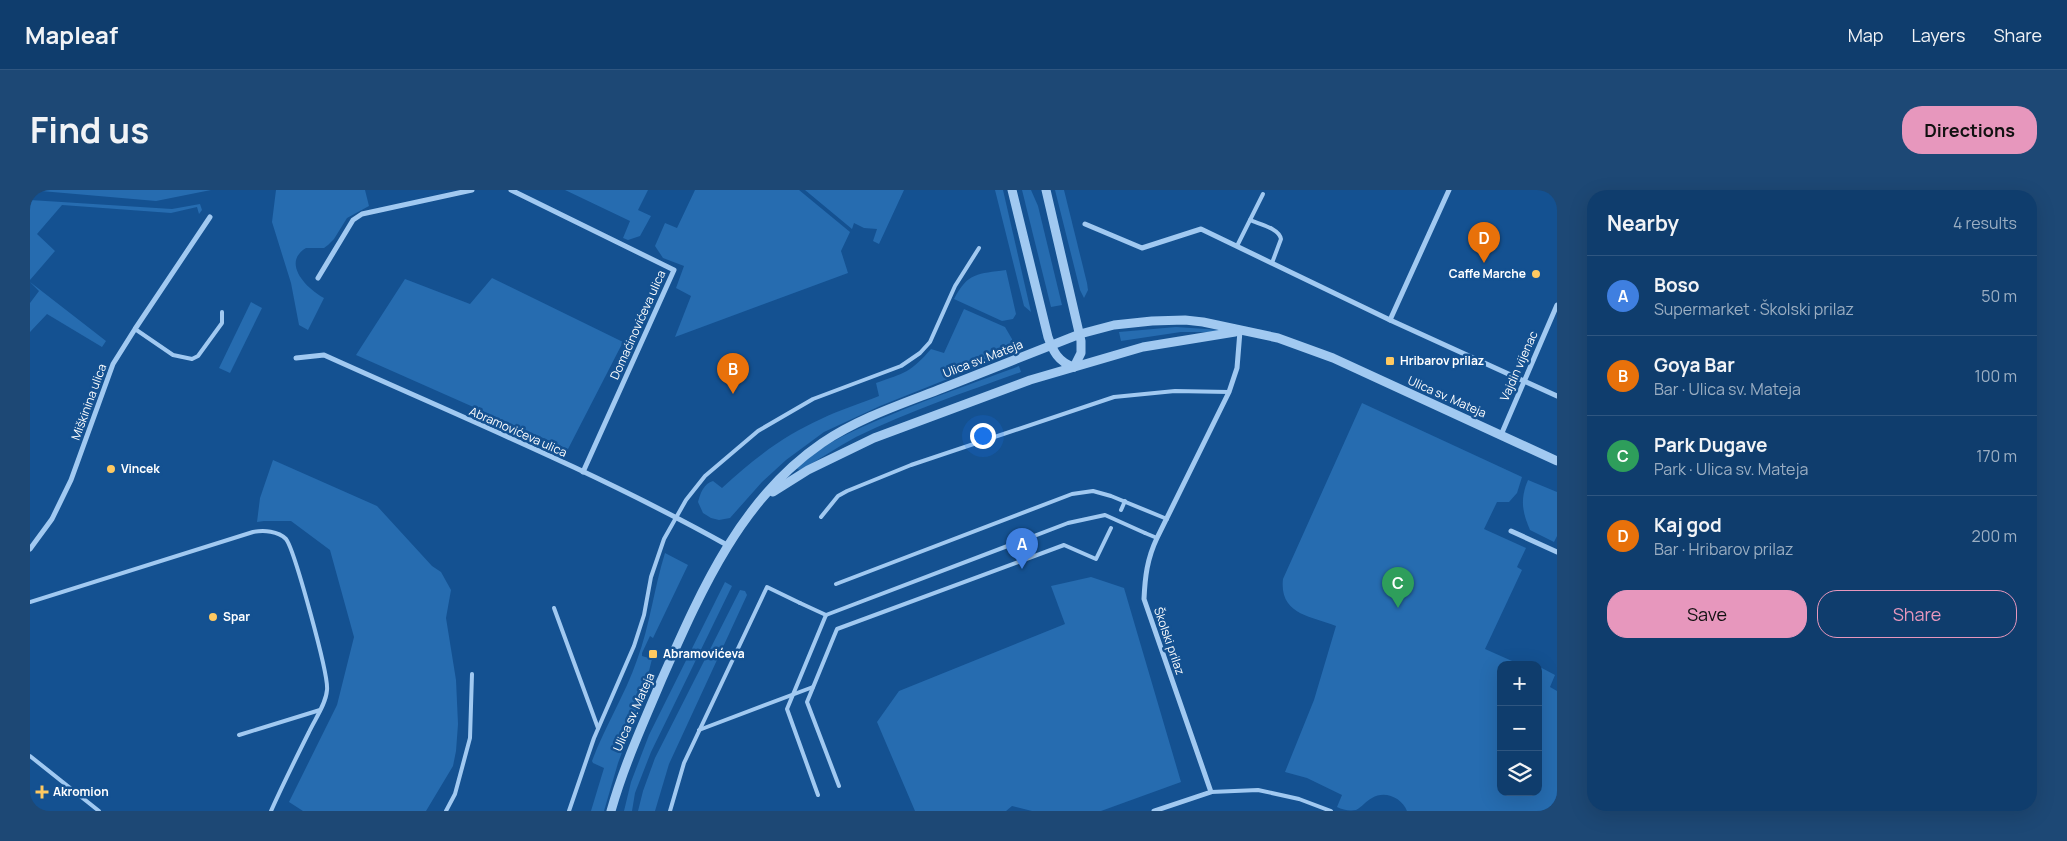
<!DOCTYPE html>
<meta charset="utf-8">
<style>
:root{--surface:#0f3d6d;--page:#1d4875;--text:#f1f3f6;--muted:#9baec2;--line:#2f5680;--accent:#e797bd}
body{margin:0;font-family:Manrope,sans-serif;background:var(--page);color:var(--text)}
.controls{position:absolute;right:15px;bottom:15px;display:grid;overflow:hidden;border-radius:10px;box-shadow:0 5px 20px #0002}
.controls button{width:45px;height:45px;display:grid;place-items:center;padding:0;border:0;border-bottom:1px solid var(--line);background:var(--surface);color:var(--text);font:25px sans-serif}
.you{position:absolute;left:952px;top:245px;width:18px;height:18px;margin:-12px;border:4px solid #fff;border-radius:50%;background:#1a73e8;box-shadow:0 0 0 8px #1a73e833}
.badge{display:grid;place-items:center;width:32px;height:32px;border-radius:50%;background:var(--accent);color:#fff;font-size:16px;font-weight:700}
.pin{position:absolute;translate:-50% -41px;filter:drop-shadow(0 1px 2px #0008)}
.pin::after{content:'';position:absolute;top:26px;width:18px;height:15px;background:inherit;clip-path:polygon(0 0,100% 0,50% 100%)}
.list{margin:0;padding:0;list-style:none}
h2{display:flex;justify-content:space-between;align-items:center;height:65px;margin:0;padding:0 20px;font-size:21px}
h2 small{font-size:16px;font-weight:400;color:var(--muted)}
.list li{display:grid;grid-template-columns:32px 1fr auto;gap:15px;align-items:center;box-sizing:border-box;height:80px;padding:0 20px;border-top:1px solid var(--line)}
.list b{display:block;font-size:19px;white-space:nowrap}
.list p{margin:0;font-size:16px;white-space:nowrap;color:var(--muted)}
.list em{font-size:16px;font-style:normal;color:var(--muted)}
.actions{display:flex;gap:10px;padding:15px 20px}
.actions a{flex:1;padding:11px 0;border:1px solid var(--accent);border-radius:20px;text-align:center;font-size:18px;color:var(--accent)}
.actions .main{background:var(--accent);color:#111}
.icon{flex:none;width:28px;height:28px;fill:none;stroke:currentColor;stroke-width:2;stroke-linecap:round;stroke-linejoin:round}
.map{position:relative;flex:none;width:1527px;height:621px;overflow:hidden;border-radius:20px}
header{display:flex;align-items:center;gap:30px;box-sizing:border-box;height:70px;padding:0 25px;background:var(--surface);border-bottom:1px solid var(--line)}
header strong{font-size:24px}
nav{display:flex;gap:28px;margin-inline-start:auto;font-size:18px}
.intro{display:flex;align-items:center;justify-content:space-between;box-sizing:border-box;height:120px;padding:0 30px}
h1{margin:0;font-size:35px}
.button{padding:12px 22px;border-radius:20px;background:var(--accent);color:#111;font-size:18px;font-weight:700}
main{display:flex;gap:30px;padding:0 30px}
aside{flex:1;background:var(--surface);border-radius:20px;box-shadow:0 5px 20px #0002}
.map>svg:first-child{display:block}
</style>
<header>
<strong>Mapleaf</strong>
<nav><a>Map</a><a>Layers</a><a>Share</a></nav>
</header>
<div class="intro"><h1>Find us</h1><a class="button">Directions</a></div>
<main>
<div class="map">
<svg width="1527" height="621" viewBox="0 0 1527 621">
<rect width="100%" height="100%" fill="#145191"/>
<g fill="#266cb0">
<polygon points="13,0 181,0 126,11 11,1"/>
<path d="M 246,0 L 335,0 L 339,16 L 317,28 L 304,49 L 298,55 L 294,58 L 276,58 C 251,73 277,99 294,108 L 278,140 L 269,135 L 261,93 L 242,32 Z"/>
<polygon points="535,0 618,0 608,20 621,26 610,46 598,50 593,48 600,31"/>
<polygon points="665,0 769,0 820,42 811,61 818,83 645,147 661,106 646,98 654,76 633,68 625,56 635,33 647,38"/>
<polygon points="775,0 874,0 849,54 843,51 847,39 834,38 824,33 822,39"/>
<polygon points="965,0 973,0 1001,122 994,116"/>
<polygon points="992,0 1001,0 1008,16 1032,115 1021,117"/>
<polygon points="1025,0 1034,0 1057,93 1058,100 1054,108 1050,100"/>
<polygon points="0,10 142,19 170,14 172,20 169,24 167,17 141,23 32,15 7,44 25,61 0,90"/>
<path d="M 976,80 L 986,124 L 983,129 L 972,131 L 924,109 C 938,82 948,84 976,80 Z"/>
<polygon points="462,88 593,152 538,259 326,165 375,89 440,114"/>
<polygon points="0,92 76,151 72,157 17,124 0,142 0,113 9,101"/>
<polygon points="221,112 232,118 200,183 189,178"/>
<path d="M 934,119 L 975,137 L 982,149 L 985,162 L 850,216 L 794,242 L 756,270 L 732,292 L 700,328 L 689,330 L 681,328 L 673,323 L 668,312 C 670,304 674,293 683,291 L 692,298 C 722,270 753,246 791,229 C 809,220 829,214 849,206 L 846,193 C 875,183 881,182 901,159 L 914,163 Z"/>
<polygon points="1146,137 1191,140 1190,142 1151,142 1091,151 1089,142"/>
<path d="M 989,176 L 991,182 C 936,202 879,221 826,247 C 807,257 789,270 770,280 L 767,279 C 785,246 948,192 989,176 Z"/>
<path d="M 1332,213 L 1492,287 L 1487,303 L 1479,312 L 1467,312 L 1454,339 L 1496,358 L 1487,377 L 1492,380 L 1455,459 L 1491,475 L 1471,475 L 1471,602 L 1508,602 L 1508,476 L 1525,485 L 1520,497 L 1527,501 L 1527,621 L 1377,621 C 1372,608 1355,600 1342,608 C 1336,611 1332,617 1326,620 C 1319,621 1313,620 1307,617 L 1312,605 L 1277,588 L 1255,582 L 1284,510 L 1306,436 C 1281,426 1249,425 1253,389 Z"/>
<polygon points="243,270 347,316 402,376 411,382 421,400 416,428 426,490 428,534 426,561 423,576 396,621 273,621 259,612 307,515 324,447 300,360 261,331 234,331 227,332 230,308"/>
<path d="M 1498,290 L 1527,302 L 1527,346 L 1524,352 L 1500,340 C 1492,321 1490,309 1498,290 Z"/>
<path d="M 635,363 L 658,375 L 623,448 L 620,446 L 612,463 L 612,466 L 622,469 L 612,509 L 588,573 L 574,621 L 561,621 L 574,578 L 563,573 L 562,571 C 575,536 595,505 607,470 C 620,435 624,398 635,363 Z"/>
<polygon points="1061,387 1094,398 1151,592 1071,621 1002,621 982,616 976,621 885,621 847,532 869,501 1035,434 1021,396"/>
<polygon points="695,392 702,396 621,562 605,603 602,621 594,621 601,592 619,545"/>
<polygon points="710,400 715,401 717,405 639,574 625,621 608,621 613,601 625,568"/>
</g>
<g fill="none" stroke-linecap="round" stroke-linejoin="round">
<g stroke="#a1c9f1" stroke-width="4">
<path d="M 1220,30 C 1229,34 1249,38 1251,49 L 1242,73"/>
<polyline points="1207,56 1233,4"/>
<polyline points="105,139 143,165 162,169 168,166 192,133 192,122"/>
<polyline points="1091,320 1095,311"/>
<polyline points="791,327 808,306 817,301 881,275 1084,207 1145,201 1199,202"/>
<polyline points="1115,343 1127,348"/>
<polyline points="806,394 1042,304 1063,301 1081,306 1137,329"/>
<path d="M 0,412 L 223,342 C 234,340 248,341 256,349 C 264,359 299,485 297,500 C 296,514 285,529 279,542 C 266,568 253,594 241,621"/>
<polyline points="524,418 568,538"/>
<polyline points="669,540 783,497"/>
<polyline points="209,545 290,520"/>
<polyline points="0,566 69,621"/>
<polyline points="809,596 777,512 807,439 1034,355 1066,369 1081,338"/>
<polyline points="1181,602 1228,600 1269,609 1301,621"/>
<polyline points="416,621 425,604 440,548 442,484"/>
<polyline points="539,621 564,548 604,456 614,425 621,387 634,349 656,310 675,286 728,241 783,209 871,176 890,163 900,152 925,96 949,58"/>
<polyline points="640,621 654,573 737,397 770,413"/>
</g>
<g stroke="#a1c9f1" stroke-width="5">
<polyline points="481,0 644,80 553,282"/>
<polyline points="1055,34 1112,58 1171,39 1360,130 1527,206"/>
<polyline points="288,88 323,30 332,24 442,0"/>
<polyline points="1360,130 1419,0"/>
<path d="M 266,168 L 294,165 C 429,226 568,283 697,355"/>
<polyline points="1471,245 1527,115"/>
<polyline points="1481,341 1527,362"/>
<polyline points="0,359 22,329 41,290 83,174 105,139 180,27"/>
<path d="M 1124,621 L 1181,602 L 1114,409 C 1115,387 1117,369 1127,348 L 1199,202 L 1207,178 L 1210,141"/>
</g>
<g stroke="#a1c9f1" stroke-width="9">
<path d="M 982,0 L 1018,147 C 1023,161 1028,172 1044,177"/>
<polyline points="1016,0 1051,151 1051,163 1044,177"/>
<polyline points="743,302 778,280 844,248 1000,190 1113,157 1205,142"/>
<path d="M 581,621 C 594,575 613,534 631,491 C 670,403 710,309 792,253 C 829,228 872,214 913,198 C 959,180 1004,162 1050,144 L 1084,135 L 1122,131 L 1155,130 L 1173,132 L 1248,148 L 1303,168 L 1527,271"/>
</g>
<g stroke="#a1c9f1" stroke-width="4">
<polyline points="770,413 796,425 1038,333 1075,325 1115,343"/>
<polyline points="788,605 757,519 796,425"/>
</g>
</g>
<g fill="#ffc961" stroke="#145191" stroke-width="2">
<circle cx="1506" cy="84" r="5"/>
<rect x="1355" y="166" width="10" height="10" rx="2.5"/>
<circle cx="81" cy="279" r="5"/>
<circle cx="183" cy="427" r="5"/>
<rect x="618" y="459" width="10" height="10" rx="2.5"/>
<path d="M9.5 594.5h5v5h5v5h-5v5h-5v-5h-5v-5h5z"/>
</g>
<g text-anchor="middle" stroke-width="5" stroke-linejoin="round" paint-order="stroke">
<g font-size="12" font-weight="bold" fill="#fff" stroke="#145191" text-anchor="start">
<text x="1496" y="88" text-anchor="end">Caffe Marche</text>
<text x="1370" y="175">Hribarov prilaz</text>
<text x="91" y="283">Vincek</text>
<text x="193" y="431">Spar</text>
<text x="633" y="468">Abramovićeva</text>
<text x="23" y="606">Akromion</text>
</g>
<g font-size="12" fill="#fff" stroke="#145191">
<text transform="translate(608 135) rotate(-66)" y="4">Domaćinovićeva ulica</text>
<text transform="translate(953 169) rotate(-21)" y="4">Ulica sv. Mateja</text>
<text transform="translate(1489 176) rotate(-66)" y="4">Vajdin vijenac</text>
<text transform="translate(1417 207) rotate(24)" y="4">Ulica sv. Mateja</text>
<text transform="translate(59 212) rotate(-70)" y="4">Miškinina ulica</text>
<text transform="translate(488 242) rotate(24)" y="4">Abramovićeva ulica</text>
<text transform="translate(1139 451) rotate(71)" y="4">Školski prilaz</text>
<text transform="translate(604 522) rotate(-66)" y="4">Ulica sv. Mateja</text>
</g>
</g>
</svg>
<div class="controls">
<button>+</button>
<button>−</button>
<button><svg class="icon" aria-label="layers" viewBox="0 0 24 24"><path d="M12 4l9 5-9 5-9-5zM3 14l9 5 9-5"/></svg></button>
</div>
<div class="you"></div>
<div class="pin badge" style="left:992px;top:379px;background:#3f7fe0">A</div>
<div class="pin badge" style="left:703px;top:204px;background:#e8710a">B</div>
<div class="pin badge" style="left:1368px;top:418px;background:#2e9e5b">C</div>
<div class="pin badge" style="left:1454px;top:73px;background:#e8710a">D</div>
</div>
<aside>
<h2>Nearby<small>4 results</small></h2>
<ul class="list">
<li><span class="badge" style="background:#3f7fe0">A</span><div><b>Boso</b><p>Supermarket · Školski prilaz</p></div><em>50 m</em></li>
<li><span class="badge" style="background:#e8710a">B</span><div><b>Goya Bar</b><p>Bar · Ulica sv. Mateja</p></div><em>100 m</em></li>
<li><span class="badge" style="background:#2e9e5b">C</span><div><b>Park Dugave</b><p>Park · Ulica sv. Mateja</p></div><em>170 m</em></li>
<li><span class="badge" style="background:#e8710a">D</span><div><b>Kaj god</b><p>Bar · Hribarov prilaz</p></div><em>200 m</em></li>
</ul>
<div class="actions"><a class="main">Save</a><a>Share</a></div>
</aside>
</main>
